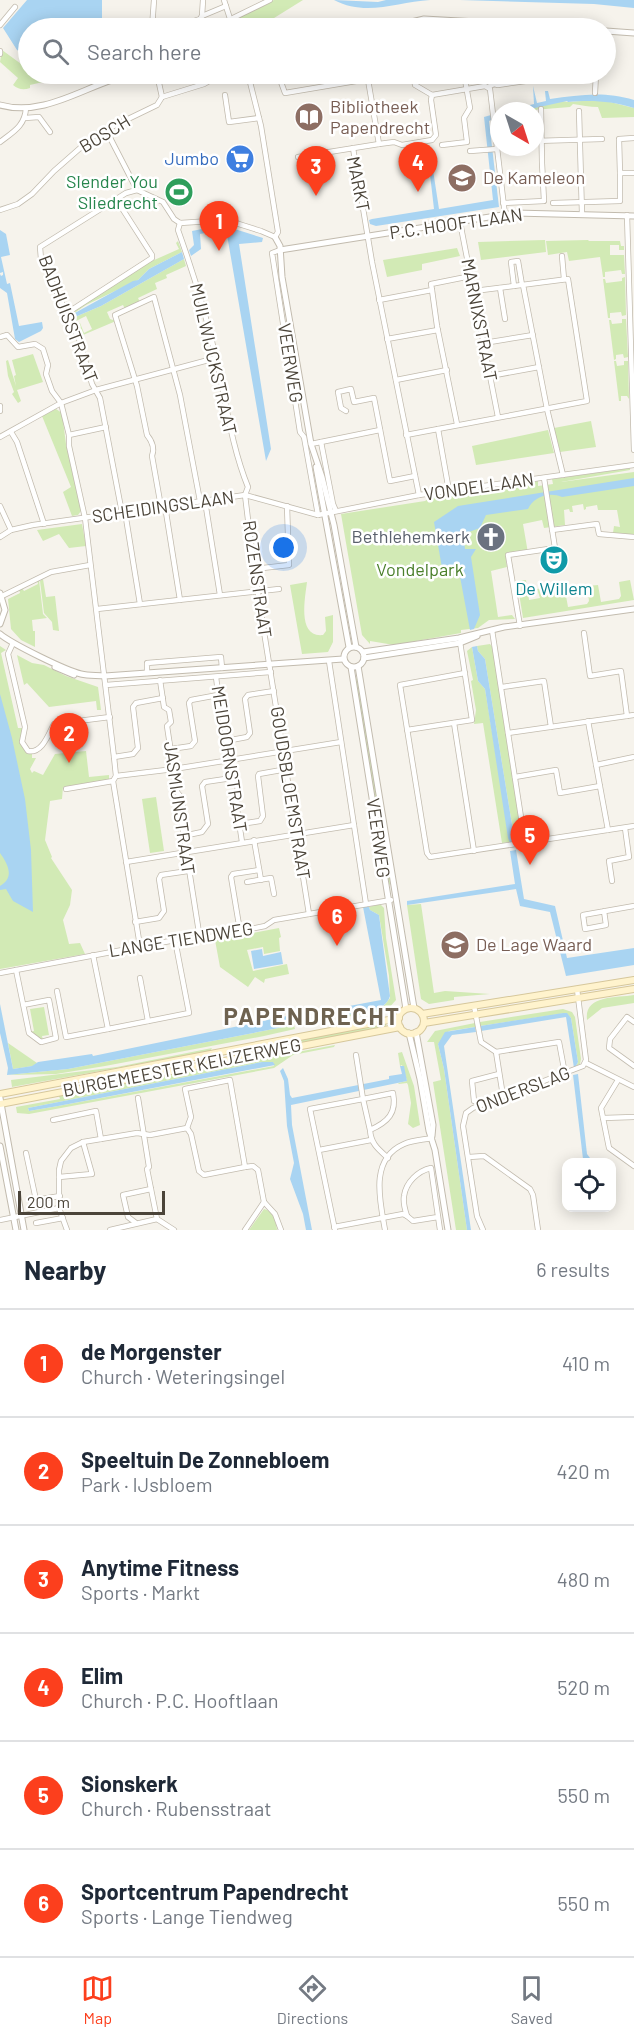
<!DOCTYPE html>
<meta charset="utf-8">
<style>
:root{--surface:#fff;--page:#f6f6f7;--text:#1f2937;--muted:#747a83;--line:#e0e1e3;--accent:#fc3f1d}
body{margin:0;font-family:Barlow,sans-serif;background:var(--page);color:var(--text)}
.controls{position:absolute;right:18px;bottom:18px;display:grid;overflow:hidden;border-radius:12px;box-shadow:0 3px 15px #0003}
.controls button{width:54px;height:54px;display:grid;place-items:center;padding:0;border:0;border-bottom:2px solid var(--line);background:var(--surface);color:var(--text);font:30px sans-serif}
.compass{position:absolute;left:490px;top:102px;width:54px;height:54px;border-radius:50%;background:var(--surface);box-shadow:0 3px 15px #0003;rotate:141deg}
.scale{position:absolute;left:18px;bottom:15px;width:147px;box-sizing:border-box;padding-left:6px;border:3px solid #4b4439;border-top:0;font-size:16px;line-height:21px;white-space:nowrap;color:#4b4439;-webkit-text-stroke:4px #fff;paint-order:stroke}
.you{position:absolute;left:284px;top:548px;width:21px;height:21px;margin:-15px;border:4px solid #fff;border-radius:50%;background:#1a73e8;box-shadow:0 0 0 9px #1a73e833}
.badge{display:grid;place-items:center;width:39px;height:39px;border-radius:50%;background:var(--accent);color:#fff;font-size:20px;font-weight:700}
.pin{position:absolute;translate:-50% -50px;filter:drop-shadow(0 2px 3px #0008)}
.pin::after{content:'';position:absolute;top:32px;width:21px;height:18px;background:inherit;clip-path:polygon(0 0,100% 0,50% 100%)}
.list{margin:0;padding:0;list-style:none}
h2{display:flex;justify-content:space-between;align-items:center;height:78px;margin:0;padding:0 24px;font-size:26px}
h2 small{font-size:20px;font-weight:400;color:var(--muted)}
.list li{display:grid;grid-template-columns:39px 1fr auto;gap:18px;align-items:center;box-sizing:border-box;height:108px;padding:0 24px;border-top:2px solid var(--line)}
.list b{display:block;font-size:22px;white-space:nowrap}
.list p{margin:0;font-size:20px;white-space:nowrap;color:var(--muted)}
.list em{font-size:20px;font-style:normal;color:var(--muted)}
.icon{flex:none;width:33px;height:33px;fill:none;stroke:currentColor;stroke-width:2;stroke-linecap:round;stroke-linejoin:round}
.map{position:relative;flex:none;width:634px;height:1230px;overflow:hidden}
.search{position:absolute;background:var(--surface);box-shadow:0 3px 15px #0003;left:18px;right:18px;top:18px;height:66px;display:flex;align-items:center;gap:15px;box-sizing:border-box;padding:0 21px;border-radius:33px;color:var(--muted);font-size:22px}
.sheet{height:726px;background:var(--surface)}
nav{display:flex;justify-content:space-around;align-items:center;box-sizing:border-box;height:84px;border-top:2px solid var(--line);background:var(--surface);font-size:16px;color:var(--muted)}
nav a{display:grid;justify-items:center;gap:3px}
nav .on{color:var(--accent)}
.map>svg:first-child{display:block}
</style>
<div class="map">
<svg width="634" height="1230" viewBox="0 0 634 1230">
<rect width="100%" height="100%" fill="#f6f3ec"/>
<g fill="#d2eab5" fill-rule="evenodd">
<polygon points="274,0 303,0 258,28 241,28 238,18"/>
<path d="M 2,50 L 28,69 L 28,74 L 77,74 L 30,85 L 30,88 C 24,90 19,90 13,85 L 18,78 L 0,62 Z"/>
<path d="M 595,100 L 610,102 L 634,108 L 634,117 L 602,118 L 598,107 C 589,107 582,105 573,104 L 570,107 L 521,111 L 562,101 L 568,102 Z"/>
<polygon points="545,240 546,252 481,260 478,242"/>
<polygon points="588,240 589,241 620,241 621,246 624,246 624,250 619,250 619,245 610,245 610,255 624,255 625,274 622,274 621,270 605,272 605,277 603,277 600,257 569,261 567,252 548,255 546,241"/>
<polygon points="178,241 182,252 149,269 138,280 86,305 73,314 72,311 152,261 179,249 176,243"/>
<polygon points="457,248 460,256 422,264 422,270 387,277 383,260"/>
<polygon points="184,259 186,266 166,275 167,278 155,283 157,289 138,298 140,302 125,309 123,305 107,312 110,319 116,321 83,335 78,323 80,323 84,333 92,329 86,316 76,321 75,317 101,306"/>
<polygon points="625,277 626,315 622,316 621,312 610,313 610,318 608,318 603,279 605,279 606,283 622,281 622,278"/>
<polygon points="622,319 626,319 628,357 624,358 623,354 616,355 616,359 614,360 609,320 611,320 612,324 622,323"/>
<polygon points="33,354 43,382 17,390 21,401 18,403 12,394 14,392 8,376 6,361 8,360 16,386 14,376 16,375 12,360"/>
<polygon points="614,361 616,361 617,366 624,365 624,361 628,361 629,399 627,396 621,396 621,401 619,401"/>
<polygon points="56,409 62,413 66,444 81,511 78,515 72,516 63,492 71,487 42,416"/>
<polygon points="591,421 596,447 560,452 554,428"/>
<polygon points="548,430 554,453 476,465 472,446"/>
<polygon points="630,468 630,470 561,482 634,472 634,535 613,533 614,526 620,527 617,510 598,510 597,505 586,507 586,509 584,510 583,504 572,506 573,512 570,512 569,509 564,510 565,525 544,528 542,520 523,524 528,553 508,557 506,560 507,567 491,571 498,617 512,615 515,619 489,620 478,628 461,630 461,633 394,645 370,641 370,644 362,635 341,514 425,501 429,498 538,481 538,486 553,484 552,479"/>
<polygon points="82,524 86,546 69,548 59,534 43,541 37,530"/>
<polygon points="43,579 46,597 55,596 59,631 53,630 52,622 44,613 40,581"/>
<polygon points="37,580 39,580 43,614 47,618 32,620 33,631 35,631 35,647 21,640 11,629 8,599 20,593 19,589 22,588 24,591 38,584"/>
<polygon points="526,580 529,600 540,598 537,589 564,585 568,607 587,604 589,601 587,586 598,585 601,602 619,599 621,596 619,582 630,580 634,600 523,618 517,581"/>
<path d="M 307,582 C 305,598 297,638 323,635 L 326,631 L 325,617 L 333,615 L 333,642 L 328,652 L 302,654 L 290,585 Z"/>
<polygon points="490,644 493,648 524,841 515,843 485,659 478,651 477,646"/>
<polygon points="0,646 6,650 1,653 18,728 22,728 23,729 21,744 26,751 32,754 32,758 36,758 30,769 32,773 34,771 43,775 55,754 86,751 89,777 109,775 109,780 63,787 62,799 50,801 45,840 52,857 51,858 72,890 70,905 63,920 69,944 80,943 85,954 0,969"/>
<polygon points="472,647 478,681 485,689 510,842 502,843 483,723 474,724 476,710 471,681 473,680 467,651"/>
<polygon points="17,655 32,663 44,665 66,676 98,687 101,710 97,710 96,701 49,707 27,683 24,685"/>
<polygon points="358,678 393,884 387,885 355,679"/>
<polygon points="156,797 164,851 150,853 142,799"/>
<polygon points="380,904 384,908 386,938 396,1000 387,1010 346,1017 346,1015 382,1008 390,998 389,976 379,915 370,910 369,907"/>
<polygon points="421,904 434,993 445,991 490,994 454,997 454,1000 429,1004 421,999 407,905"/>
<polygon points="279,928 281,937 279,938 280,951 264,954 263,947 247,950 253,971 287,964 289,974 265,979 264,983 255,977 248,987 220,967 215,940"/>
<path d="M 634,995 L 634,1003 L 602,1008 L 587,1020 C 584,995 615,998 634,995 Z"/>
<polygon points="44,1007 49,1035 42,1036 43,1040 30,1032 34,1031 30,1009"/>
<polygon points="563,1009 572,1012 575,1017 581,1059 580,1064 576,1066 578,1062 571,1018 566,1013 480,1026 480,1022"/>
<polygon points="386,1023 386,1027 267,1049 266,1046"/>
<polygon points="475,1023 475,1027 449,1031 438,1044 444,1069 467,1230 456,1230 433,1082 441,1080 434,1042 427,1042 435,1031"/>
<polygon points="294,1025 295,1029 264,1036 105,1066 56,1074 7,1075 68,1069"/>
<polygon points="8,1043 37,1063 33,1066 13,1069"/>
<path d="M 335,1045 L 334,1047 L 293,1055 L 274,1068 L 29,1114 L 17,1113 L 16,1107 L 60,1099 L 59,1096 ZM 262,1062 L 273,1062 L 274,1066 L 58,1106 L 29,1111 L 28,1108 Z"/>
<polygon points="212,1048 210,1051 12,1087 11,1080 117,1067"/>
<polygon points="402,1052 414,1086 420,1125 413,1128 408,1124 411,1103 408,1085 407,1083 399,1084 398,1083 407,1081 402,1065 400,1066 398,1053"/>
<path d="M 264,1209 C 273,1211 276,1221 277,1230 L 249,1230 Z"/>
</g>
<g fill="#a9d4f2">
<polygon points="27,0 102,0 102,28 28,28 28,56 17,50 3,28"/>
<path d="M 334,0 L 378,2 L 386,0 L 430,0 C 397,2 366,17 334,0 Z"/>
<polygon points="460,0 634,0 634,8 594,4"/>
<path d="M 533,86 L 537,103 L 546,101 L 545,91 L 548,91 L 550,99 C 580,95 604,91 634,100 L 634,108 C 610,101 593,100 568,102 L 567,101 L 521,111 L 505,111 L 534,104 Z"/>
<polygon points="491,115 491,120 489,121 499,207 376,226 370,224 369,220 372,219 434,209 428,157 431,157 439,209 493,200 484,117"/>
<polygon points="222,225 263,238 262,242 239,244 271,449 266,461 226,229 200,234 201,249 191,256 189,250 194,245 192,231"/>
<polygon points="0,230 6,234 10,255 1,257 7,284 10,283 19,326 42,322 43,328 41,331 19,342 15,339 7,293 0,288 0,274 1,276 3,275 3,272 0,273"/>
<polygon points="182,252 184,259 177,263 101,306 75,317 73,314 133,281 138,280 149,269"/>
<path d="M 634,478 L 634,486 L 562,497 C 549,491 533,497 528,509 L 486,515 L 480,528 L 463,534 L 465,549 L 476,549 L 471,557 L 480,615 L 474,629 L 470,630 L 458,566 L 442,568 L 434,522 L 458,506 Z"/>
<polygon points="477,646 478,651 485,659 515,843 510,843 508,838 485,689 478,681 472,647"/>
<path d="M 0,694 L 12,738 L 25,799 L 31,850 L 33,912 L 13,901 L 6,889 L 0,890 L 0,886 C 15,878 8,864 0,853 Z"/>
<polygon points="516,850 524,899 555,906 567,958 634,948 634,965 566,976 550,912 520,906 516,889 407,905 407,901 515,884 510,851"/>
<path d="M 363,907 L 369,907 L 370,910 L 379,915 L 390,996 C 385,1013 361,1012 346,1015 L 344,1007 L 381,1000 Z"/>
<polygon points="262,949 263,956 281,952 283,964 254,969 251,951"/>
<polygon points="0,1004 13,1069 32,1066 38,1062 92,1054 93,1056 292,1015 294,1025 68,1069 7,1075 8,1068 0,1033"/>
<polygon points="563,1013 567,1013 571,1018 578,1062 576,1066 574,1068 566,1017 481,1031 480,1026"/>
<polygon points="475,1027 476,1032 452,1035 444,1046 471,1230 467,1230 444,1069 438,1044 445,1032"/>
<polygon points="262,1062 273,1062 275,1065 58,1106 29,1111 28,1108"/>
<polygon points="400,1066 404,1066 407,1081 291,1105 292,1125 312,1230 306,1230 303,1214 290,1179 294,1163 287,1126 284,1081 280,1071 283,1068 288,1079 290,1095 292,1098 389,1079 389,1076 402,1074"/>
<polygon points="578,1074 587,1154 593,1162 586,1162 583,1159 573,1075"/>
</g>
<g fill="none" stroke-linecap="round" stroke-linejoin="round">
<g stroke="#c2bbae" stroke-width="6">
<g id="minor">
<polyline points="224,0 233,28"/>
<polyline points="202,16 203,0"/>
<polyline points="231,19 270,0"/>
<polyline points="0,25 15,7"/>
<polyline points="182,25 200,19 202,16 226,6"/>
<polyline points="152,28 154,0"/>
<polyline points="0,51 0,54"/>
<polyline points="157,74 162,97"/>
<polyline points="278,74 285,93 368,79"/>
<polyline points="367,74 379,144"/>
<polyline points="413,74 415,85 432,95"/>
<polyline points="488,87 494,84 498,85 547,78"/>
<polyline points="595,93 596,74"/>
<polyline points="225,95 229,122 259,118"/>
<polyline points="579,111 582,214"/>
<polyline points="25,118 39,117 50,132"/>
<polyline points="106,130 137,190 163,202 174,219 180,223"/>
<polyline points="634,138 619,139 620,173 634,173"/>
<polyline points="535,141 602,139"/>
<path d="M 0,142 C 13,132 25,126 26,108"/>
<polyline points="442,145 467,142 464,118 470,108 464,74"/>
<polyline points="353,148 372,262 419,495"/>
<polyline points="470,151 497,149"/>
<polyline points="298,157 379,144 394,142 402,145 432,140 436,135 431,100 432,95 485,86 490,89 505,215"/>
<polyline points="503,203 544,201 542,163 541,109"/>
<polyline points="553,203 620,201 620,173"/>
<polyline points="0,210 18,204 32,194 54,171 95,135 157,105 162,97 204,84 222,74"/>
<polyline points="627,215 634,450"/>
<polyline points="460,222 498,417"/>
<path d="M 180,223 L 178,230 C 193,272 206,314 216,358 C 226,401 231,445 248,487 L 245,495 L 254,569 L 309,914"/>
<polyline points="180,223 226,220 261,231 275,237 278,232 261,126 248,74"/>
<polyline points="280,250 272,253 300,432 304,437 318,515"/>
<polyline points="562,256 564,279"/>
<polyline points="523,285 547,409 563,475"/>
<polyline points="514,286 511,262 518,261 522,285"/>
<polyline points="500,288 505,319"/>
<polyline points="432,290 437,326 457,424"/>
<polyline points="379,300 432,290 431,284 471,276"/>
<polyline points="67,313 152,258 152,255 116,199"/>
<polyline points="0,337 7,335 18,347 35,344 43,349 48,365 46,374 52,391 61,403 69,435 69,446 85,518 114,757 116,776 113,781 140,946"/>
<polyline points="387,339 438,330"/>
<polyline points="484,343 533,335"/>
<polyline points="490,376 539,367"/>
<polyline points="396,380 447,370"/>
<polyline points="0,406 0,411"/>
<polyline points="346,411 341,408 338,392 351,389 354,402 374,398 390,481 415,476"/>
<polyline points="438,429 449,491"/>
<polyline points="11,432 17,442 44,524"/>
<polyline points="69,435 106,427"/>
<polyline points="406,435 587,401 568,279 474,291"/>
<polyline points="0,437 61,403 96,390 216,358"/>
<polyline points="321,442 333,504 336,511"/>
<polyline points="311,444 380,430"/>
<polyline points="205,501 220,595"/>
<polyline points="0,506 11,530"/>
<polyline points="165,506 180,600"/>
<path d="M 161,507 L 152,456 C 155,448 152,441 147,435 L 137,386 L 115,315 L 154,297 L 180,395 L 200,501"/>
<polyline points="125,512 140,604"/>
<polyline points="122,513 100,398 92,384 79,339 41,259 40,247 126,193 137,190"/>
<polyline points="552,530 597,524 599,534 634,537"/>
<polyline points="0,537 11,530 33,525 245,495 318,515 419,495 634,465"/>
<polyline points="254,569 289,565 287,506"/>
<polyline points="0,597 51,572 90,565"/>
<polyline points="97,609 279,589"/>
<polyline points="520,626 508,555 555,548 544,478"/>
<polyline points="492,630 525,843"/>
<polyline points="584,633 590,676 621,671 627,716"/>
<path d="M 13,643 L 8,654 L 25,727 L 22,742 L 28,751 C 42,754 48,735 54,724 L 110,717"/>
<polyline points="329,661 366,904"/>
<polyline points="147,673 147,663 221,657 222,668"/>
<polyline points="465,673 400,685 427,853 430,857 634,826"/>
<polyline points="216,677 219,700 224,704 226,715 223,720 233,782 237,785 239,798 236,802 242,842"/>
<polyline points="160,680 164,707 169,710 171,722 167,726 177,792 181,797 183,808 180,812 200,939"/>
<polyline points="106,685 271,672"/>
<polyline points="502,687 544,681 551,727"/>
<polyline points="588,721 608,830"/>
<polyline points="454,723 474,851"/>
<polyline points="407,730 472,720 460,642"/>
<polyline points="508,733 634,715"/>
<polyline points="226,741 247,737 250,733 245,699 248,695 274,691"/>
<polyline points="171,749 191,746 195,741 189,703 191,700 218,695"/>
<polyline points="114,757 133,754 138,748 133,707 136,703 163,698"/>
<polyline points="596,765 634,757"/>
<polyline points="116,776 174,769 341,742"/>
<polyline points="515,777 556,770 560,793 600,786"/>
<polyline points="66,789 113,781"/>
<polyline points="240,824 260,821 263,816 258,776 259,774 287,769"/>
<polyline points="183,836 202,832 208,824 202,786 205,782 232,778"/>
<polyline points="254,840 261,880"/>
<polyline points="126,862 354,825"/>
<polyline points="612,881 609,861 629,857 625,828"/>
<polyline points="247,882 271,878 274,894"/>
<polyline points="604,911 606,925 585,929 583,915 634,906"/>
<polyline points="135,922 159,918 164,911 159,879 161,875 188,871"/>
<polyline points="240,931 231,877 233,874 259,870"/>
<polyline points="16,970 29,1033 41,1042 56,1038 49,1000 23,1005"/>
<polyline points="0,973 186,938 200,939 265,926 274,920 391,900"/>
<polyline points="140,978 148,1021"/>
<polyline points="57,991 66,1037 108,1029 93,955"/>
<polyline points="474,1006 481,1042 496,1052 559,1042 565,1074"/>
<polyline points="634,1022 627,1017 610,1039 609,1048 634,1066"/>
<polyline points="108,1029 189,1013 175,940"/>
<polyline points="496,1052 503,1096"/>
<polyline points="586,1063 634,1087"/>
<polyline points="618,1080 601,1108 609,1148 634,1166"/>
<polyline points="138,1098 149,1167 147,1169 157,1219"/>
<polyline points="474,1101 472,1081 499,1074"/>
<polyline points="603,1118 634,1117"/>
<polyline points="53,1120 96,1111 101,1139"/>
<polyline points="187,1128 191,1117 185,1089 230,1080 245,1167 253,1166 258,1170 264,1202 245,1230"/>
<path d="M 370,1130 L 363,1099 L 393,1093 C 397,1113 388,1122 370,1130 C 371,1144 378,1149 388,1158"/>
<polyline points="319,1150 371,1140"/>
<polyline points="26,1153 36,1200 60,1196"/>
<polyline points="469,1157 484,1156 530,1189 533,1195 538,1230"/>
<polyline points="59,1177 92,1174 83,1142"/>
<polyline points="264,1202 275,1214 281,1230"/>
<polyline points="59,1208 59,1170 61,1161 71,1148 83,1142 137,1133 150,1135 187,1128 191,1134 199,1171 204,1175 245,1167"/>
<path d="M 438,1217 L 413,1221 L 407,1216 C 405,1210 403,1202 404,1196 C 406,1182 418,1171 431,1168 L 440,1230"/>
<polyline points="0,1220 59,1208 67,1230"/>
<polyline points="36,1223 63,1218"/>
<polyline points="136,1223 128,1217 123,1195 151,1189"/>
<polyline points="334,1227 403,1214 407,1216"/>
<polyline points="110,1230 157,1219 174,1230"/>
<polyline points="335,1230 310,1109 363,1099 356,1055"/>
<path d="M 385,1230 C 380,1201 369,1159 404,1144 C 413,1140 423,1140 432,1138"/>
<polyline points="483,1230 477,1216 463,1126 466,1113 473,1108 583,1066 586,1060 577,989"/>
</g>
</g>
<g stroke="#c2bbae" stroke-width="7">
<g id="tertiary">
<polyline points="386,28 424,19 495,23 553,28"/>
<polyline points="606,31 634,33"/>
<path d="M 0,105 C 47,118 88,83 132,74"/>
<polyline points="275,237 280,246 282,277 311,444 322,477 334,525 356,647"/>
<polyline points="280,250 515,213 634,216"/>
<polyline points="316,467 349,647"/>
<polyline points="0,593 5,610 0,624"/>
<path d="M 0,634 C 12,644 65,670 81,674 C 89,676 97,675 105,676 L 343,659"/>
<circle cx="354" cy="657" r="10"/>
<polyline points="363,652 459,638 504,627 634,609"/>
<polyline points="364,658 460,643 477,636"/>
<polyline points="358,666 414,1008"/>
<polyline points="55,667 74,675"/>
<polyline points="351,667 406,1009"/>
<polyline points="416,1032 433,1125 432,1136"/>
<polyline points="409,1033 420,1079 429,1131 435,1150 448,1230"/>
<polyline points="0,1098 24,1230"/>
<polyline points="0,1146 16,1230"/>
</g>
</g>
<g stroke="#d6c79b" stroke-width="8">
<g id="secondary">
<circle cx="411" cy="1021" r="13"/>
<polyline points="422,1014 634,980"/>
<polyline points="424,1023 634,989"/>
<polyline points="0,1094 399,1018"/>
<polyline points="0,1104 400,1027"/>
</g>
</g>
<use href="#minor" stroke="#fff" stroke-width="4.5"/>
<use href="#tertiary" stroke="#fff" stroke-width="5"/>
<use href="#secondary" stroke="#fff3cd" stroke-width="6"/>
</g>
<defs>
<g id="library-disc" transform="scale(1.5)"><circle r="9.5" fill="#8d6e63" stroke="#fff"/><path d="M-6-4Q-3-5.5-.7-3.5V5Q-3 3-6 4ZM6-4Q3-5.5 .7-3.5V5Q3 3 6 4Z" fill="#fff"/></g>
<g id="supermarket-disc" transform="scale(1.5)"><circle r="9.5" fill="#3f7fe0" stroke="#fff"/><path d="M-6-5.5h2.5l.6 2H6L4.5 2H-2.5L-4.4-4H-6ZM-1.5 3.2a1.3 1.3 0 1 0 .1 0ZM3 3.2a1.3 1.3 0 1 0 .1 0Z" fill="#fff"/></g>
<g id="school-disc" transform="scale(1.5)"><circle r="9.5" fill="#8d6e63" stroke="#fff"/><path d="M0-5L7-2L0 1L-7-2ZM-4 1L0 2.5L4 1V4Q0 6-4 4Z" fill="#fff"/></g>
<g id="stadium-disc" transform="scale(1.5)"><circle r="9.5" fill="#2e9e5b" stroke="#fff"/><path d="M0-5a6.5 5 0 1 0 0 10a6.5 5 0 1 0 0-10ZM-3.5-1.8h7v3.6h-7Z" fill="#fff"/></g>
<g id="church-disc" transform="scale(1.5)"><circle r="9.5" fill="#6b7280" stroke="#fff"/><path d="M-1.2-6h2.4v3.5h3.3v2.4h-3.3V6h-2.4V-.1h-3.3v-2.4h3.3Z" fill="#fff"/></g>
<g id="theatre-disc" transform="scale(1.5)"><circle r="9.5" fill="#0f9aa8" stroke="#fff"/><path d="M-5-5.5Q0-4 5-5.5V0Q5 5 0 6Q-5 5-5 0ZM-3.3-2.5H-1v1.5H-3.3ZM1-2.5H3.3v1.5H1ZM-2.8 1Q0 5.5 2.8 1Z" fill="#fff"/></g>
</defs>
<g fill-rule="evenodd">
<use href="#library-disc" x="309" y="117"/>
<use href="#supermarket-disc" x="240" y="159"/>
<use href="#school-disc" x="462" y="178"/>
<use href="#stadium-disc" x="179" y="192"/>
<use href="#church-disc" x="491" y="537"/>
<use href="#theatre-disc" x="554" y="560"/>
<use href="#school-disc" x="455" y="945"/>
</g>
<g text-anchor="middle" stroke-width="5" stroke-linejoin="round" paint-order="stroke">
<g font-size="18" fill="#785e54" stroke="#fff" text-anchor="start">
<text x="330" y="113">Bibliotheek<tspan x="330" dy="21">Papendrecht</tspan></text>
<text x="483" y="184">De Kameleon</text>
<text x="476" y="951">De Lage Waard</text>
</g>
<g font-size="18" fill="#4b4439" stroke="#fff">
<text transform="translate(105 134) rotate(-31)" y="6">BOSCH</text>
<text transform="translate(358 184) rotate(79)" y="6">MARKT</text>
<text transform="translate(456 224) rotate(-8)" y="6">P.C. HOOFTLAAN</text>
<text transform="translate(68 319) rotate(69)" y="6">BADHUISSTRAAT</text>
<text transform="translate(479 320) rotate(79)" y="6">MARNIXSTRAAT</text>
<text transform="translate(213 359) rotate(77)" y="6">MUILWIJCKSTRAAT</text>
<text transform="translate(290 363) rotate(81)" y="6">VEERWEG</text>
<text transform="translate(479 487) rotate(-8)" y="6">VONDELLAAN</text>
<text transform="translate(163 507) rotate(-8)" y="6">SCHEIDINGSLAAN</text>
<text transform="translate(257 579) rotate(82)" y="6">ROZENSTRAAT</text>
<text transform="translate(229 759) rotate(81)" y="6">MEIDOORNSTRAAT</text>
<text transform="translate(290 793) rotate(81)" y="6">GOUDSBLOEMSTRAAT</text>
<text transform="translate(179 808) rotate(82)" y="6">JASMIJNSTRAAT</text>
<text transform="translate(378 838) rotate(82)" y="6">VEERWEG</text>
<text transform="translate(181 940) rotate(-9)" y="6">LANGE TIENDWEG</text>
<text transform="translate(182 1068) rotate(-11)" y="6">BURGEMEESTER KEIJZERWEG</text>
<text transform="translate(523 1090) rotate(-21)" y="6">ONDERSLAG</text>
</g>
<g font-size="18" fill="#366cbe" stroke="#fff" text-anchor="end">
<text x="219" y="165">Jumbo</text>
</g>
<g font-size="18" fill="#27864d" stroke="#fff" text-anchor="end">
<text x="158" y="188">Slender You<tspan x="158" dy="21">Sliedrecht</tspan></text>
</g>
<g font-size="18" fill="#5b616d" stroke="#fff" text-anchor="end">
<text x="470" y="543">Bethlehemkerk</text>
</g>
<g font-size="18" fill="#4a7f2a" stroke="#fff">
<text x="420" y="576">Vondelpark</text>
</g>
<g font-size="18" fill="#0d838f" stroke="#fff">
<text x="554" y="595">De Willem</text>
</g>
<g font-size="24" font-weight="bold" letter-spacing="1.5" fill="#6e6250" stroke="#fff">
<text x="312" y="1025">PAPENDRECHT</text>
</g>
</g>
</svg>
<div class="controls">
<button><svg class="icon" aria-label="locate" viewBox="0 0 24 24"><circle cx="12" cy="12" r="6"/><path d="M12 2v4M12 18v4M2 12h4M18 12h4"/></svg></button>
</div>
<svg class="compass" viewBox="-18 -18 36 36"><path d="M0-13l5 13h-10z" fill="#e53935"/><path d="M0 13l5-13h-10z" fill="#747a83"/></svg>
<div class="scale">200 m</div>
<div class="you"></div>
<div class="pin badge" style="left:219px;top:251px">1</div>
<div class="pin badge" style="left:69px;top:763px">2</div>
<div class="pin badge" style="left:316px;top:196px">3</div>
<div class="pin badge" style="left:418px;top:192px">4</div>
<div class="pin badge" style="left:530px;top:865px">5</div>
<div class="pin badge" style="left:337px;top:946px">6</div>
<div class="search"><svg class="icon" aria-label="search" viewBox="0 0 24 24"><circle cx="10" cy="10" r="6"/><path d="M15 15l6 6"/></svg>Search here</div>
</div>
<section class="sheet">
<h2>Nearby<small>6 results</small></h2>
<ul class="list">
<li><span class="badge">1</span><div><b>de Morgenster</b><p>Church · Weteringsingel</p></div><em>410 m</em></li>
<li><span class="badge">2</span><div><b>Speeltuin De Zonnebloem</b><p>Park · IJsbloem</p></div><em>420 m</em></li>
<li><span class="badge">3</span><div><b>Anytime Fitness</b><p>Sports · Markt</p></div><em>480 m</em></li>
<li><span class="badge">4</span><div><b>Elim</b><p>Church · P.C. Hooftlaan</p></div><em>520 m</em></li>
<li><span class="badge">5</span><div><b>Sionskerk</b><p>Church · Rubensstraat</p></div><em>550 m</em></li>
<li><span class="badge">6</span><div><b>Sportcentrum Papendrecht</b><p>Sports · Lange Tiendweg</p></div><em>550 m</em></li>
</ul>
</section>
<nav>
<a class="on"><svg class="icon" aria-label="map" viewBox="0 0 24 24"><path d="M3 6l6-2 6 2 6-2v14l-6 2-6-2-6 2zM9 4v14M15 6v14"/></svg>Map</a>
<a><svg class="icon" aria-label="directions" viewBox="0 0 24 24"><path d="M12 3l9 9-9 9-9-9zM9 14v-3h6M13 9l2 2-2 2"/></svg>Directions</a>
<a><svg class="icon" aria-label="saved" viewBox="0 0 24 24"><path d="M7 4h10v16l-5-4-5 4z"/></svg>Saved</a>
</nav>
